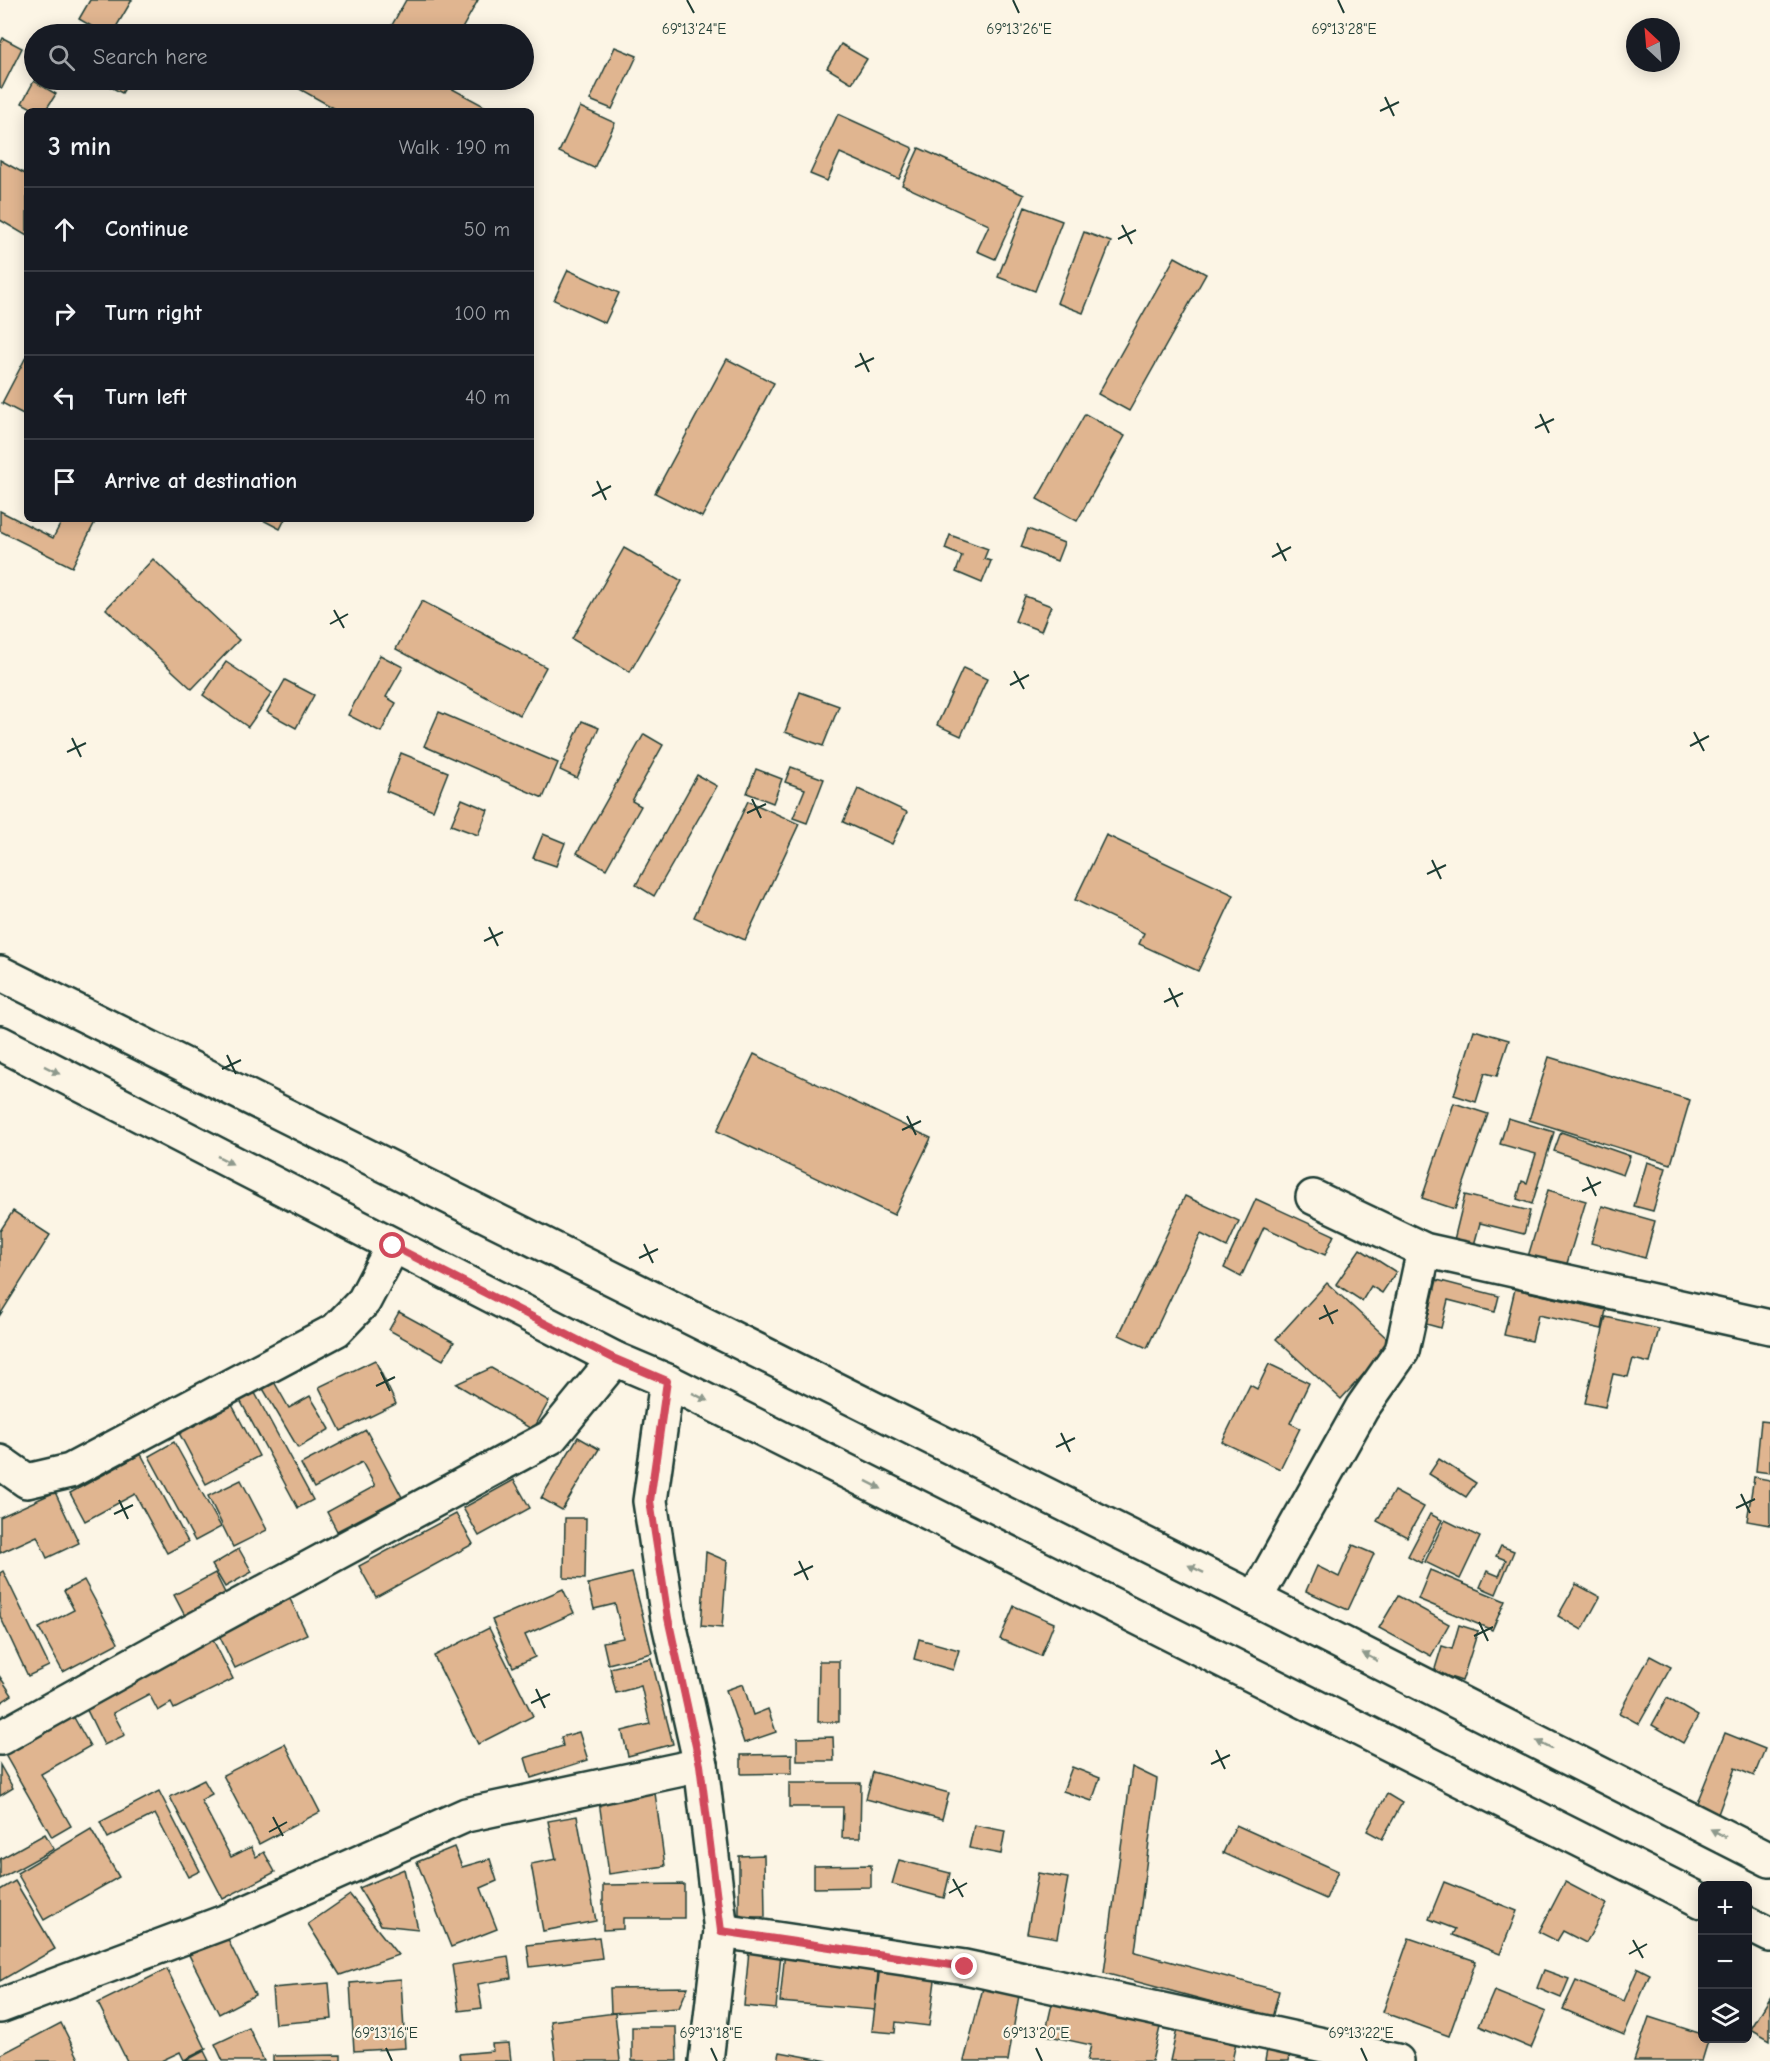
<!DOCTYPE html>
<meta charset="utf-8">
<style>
:root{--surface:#171b24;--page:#20242c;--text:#f1f3f6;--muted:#9ea1a6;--line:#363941}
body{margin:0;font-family:"Comic Neue",sans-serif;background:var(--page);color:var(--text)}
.controls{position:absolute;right:18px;bottom:18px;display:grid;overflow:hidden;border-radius:9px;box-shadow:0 3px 15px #0003}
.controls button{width:54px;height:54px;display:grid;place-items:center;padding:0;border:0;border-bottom:2px solid var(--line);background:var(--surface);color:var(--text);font:30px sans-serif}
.compass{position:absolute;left:1626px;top:18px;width:54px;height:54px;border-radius:50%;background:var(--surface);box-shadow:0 3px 15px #0003;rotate:334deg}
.stop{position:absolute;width:18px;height:18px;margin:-14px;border:4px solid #d1495b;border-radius:50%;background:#fff}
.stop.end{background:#d1495b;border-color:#fff;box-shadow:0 2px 6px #0008}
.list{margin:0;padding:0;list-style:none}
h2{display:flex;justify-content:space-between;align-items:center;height:78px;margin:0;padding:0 24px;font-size:26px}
h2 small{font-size:20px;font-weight:400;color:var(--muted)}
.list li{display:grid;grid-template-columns:39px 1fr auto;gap:18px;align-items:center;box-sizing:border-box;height:84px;padding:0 24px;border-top:2px solid var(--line)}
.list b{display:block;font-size:22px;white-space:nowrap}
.list em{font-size:20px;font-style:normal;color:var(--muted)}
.icon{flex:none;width:33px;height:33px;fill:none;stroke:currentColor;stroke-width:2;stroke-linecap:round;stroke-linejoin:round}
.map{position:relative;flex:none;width:1770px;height:2061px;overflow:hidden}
.search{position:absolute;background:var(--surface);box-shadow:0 3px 15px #0003;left:24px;top:24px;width:510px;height:66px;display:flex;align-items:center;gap:15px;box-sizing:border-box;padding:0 21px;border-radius:33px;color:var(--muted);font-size:22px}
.panel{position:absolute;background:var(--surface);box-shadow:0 3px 15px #0003;left:24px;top:108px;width:510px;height:414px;border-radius:9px}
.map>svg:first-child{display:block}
</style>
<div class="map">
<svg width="1770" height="2061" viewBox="0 0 1770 2061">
<rect width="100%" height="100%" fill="#fcf5e5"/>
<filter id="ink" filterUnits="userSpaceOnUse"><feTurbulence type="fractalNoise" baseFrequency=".0167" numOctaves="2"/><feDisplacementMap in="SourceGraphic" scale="12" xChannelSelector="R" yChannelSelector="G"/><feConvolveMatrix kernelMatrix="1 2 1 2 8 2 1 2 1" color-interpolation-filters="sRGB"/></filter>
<g filter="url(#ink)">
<g fill="#e0b590" stroke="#1f3d34" stroke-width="1.5">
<polygon points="90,0 132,0 112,34 105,34 79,19"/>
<polygon points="406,0 478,0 459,34 387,34"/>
<polygon points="331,24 349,34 325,34"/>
<polygon points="3,38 22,48 2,88 0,87 0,44"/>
<polygon points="841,44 867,59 852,83 827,68"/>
<polygon points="615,47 637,56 612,109 590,100"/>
<polygon points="98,80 130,80 122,93"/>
<polygon points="300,80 436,80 486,107 484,111 339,111 296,87"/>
<polygon points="34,81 56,94 45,111 37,111 22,103"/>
<polygon points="580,107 615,123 594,168 559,152"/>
<polygon points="838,114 913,148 899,179 840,153 827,181 810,174"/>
<polygon points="919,148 1024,195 995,259 977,251 989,225 902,185"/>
<polygon points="0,160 27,175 27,236 0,220"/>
<polygon points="1025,207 1062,221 1035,291 998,277"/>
<polygon points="1084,232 1111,242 1083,313 1057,303"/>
<polygon points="1175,257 1206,274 1129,411 1098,394"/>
<polygon points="568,270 619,293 605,323 554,300"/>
<polygon points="27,355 27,416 2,403"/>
<polygon points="727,359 774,383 702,517 655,493"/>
<polygon points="1085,414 1125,436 1077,521 1037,499"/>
<polygon points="0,511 53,538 63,519 90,519 95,522 72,567 0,531"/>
<polygon points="261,519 285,519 280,529"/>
<polygon points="1028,529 1064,543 1057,561 1021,547"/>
<polygon points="950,535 988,549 984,559 991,561 982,583 956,572 962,556 945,549"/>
<polygon points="624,548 682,581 630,672 572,639"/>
<polygon points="153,559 239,640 192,689 106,609"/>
<polygon points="1025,596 1051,606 1041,631 1015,621"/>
<polygon points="422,601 546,667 520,715 396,649"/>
<polygon points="380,655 403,667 386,697 396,703 381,732 348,715"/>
<polygon points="226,662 272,693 248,727 203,695"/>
<polygon points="963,668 987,679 961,736 937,725"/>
<polygon points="285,680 314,695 296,728 267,712"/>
<polygon points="800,692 839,706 823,746 785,732"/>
<polygon points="439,712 558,763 543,798 424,746"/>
<polygon points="582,721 599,728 577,778 560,770"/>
<polygon points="644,734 663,745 632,801 641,806 606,869 577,853"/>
<polygon points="401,753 448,772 433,810 386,791"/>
<polygon points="791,767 824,779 807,823 793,818 805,789 785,782"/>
<polygon points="756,769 782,779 773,803 747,793"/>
<polygon points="697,775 717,786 654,896 636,885"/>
<polygon points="858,789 907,812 892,844 843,822"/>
<polygon points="462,799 488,810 478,835 451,825"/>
<polygon points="748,801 799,824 745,940 694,917"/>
<polygon points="543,834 565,843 556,866 533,858"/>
<polygon points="1106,835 1234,895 1198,971 1139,944 1144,933 1075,900"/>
<polygon points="1474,1030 1509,1040 1497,1076 1485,1073 1476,1102 1454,1095"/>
<polygon points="754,1054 931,1138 894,1215 717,1131"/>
<polygon points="1549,1057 1690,1100 1671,1164 1529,1120"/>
<polygon points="1454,1103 1488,1114 1455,1209 1422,1198"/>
<polygon points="1508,1118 1554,1132 1532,1204 1517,1199 1522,1181 1527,1183 1536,1154 1500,1144"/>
<polygon points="1561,1132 1630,1156 1623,1175 1554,1151"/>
<polygon points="1647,1162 1666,1168 1653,1211 1634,1206"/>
<polygon points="1548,1190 1586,1201 1565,1270 1527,1260"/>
<polygon points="1465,1195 1530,1211 1524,1234 1480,1223 1473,1249 1453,1244"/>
<polygon points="1185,1196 1239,1221 1227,1247 1201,1234 1147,1348 1119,1335"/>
<polygon points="1256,1199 1334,1235 1325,1255 1264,1227 1241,1277 1224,1268"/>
<polygon points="1602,1206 1655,1221 1645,1258 1591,1243"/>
<polygon points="13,1211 50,1235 0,1315 0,1231"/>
<polygon points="1360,1249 1396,1272 1382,1293 1371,1286 1362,1301 1336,1284"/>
<polygon points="1437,1280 1499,1296 1495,1312 1448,1300 1441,1328 1426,1324"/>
<polygon points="1327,1283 1392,1343 1341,1399 1276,1339"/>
<polygon points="1515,1289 1606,1310 1602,1329 1538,1315 1532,1341 1504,1335"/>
<polygon points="399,1312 454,1342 443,1360 389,1330"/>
<polygon points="1606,1317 1659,1329 1650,1363 1633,1359 1628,1377 1613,1374 1605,1407 1585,1403"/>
<polygon points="375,1360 396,1404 341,1431 319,1387"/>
<polygon points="1269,1364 1309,1383 1290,1423 1300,1428 1280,1469 1222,1442 1250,1385 1257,1389"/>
<polygon points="491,1368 549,1401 533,1430 456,1384"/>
<polygon points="273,1380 289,1408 310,1396 330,1429 298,1448 262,1387"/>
<polygon points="255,1393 313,1500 298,1508 240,1400"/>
<polygon points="230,1401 259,1456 206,1484 177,1429"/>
<polygon points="1761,1421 1770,1422 1770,1473 1756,1471"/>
<polygon points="366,1430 402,1497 337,1531 327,1512 375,1486 362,1462 314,1488 301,1464"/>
<polygon points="578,1437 599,1449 562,1510 541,1498"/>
<polygon points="174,1442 221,1527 195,1541 149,1456"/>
<polygon points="141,1454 188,1542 167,1553 135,1494 85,1521 70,1493"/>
<polygon points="1439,1459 1476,1483 1466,1497 1429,1474"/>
<polygon points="1754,1477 1770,1480 1770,1525 1747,1521"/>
<polygon points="241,1480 267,1530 233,1547 208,1496"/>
<polygon points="514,1480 530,1508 479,1536 463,1508"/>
<polygon points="1394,1491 1424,1507 1407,1537 1377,1521"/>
<polygon points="55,1492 79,1543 47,1558 37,1536 0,1553 0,1517"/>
<polygon points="456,1514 473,1544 376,1597 359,1566"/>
<polygon points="1430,1514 1442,1520 1421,1563 1408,1556"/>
<polygon points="565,1518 586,1518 585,1579 564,1578"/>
<polygon points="1445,1520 1480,1537 1460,1579 1425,1562"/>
<polygon points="1353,1545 1374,1554 1348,1610 1306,1591 1317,1566 1339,1577"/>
<polygon points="1501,1546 1514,1551 1496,1594 1480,1587 1487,1571 1499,1576 1506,1560 1496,1556"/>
<polygon points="239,1549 252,1572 225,1587 212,1565"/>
<polygon points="706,1552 727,1561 722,1628 701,1626"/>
<polygon points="1430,1570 1505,1601 1492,1630 1418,1599"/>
<polygon points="3,1571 49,1666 28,1676 0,1616 0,1573"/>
<polygon points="215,1573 226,1595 185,1616 174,1595"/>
<polygon points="632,1573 652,1653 608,1664 603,1642 623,1638 615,1604 594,1609 588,1584"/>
<polygon points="84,1580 118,1643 63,1672 39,1628 74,1610 64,1591"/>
<polygon points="1576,1584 1600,1597 1582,1630 1558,1616"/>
<polygon points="563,1589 574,1613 525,1635 535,1657 513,1667 492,1620"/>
<polygon points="1398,1596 1449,1624 1431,1656 1379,1628"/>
<polygon points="290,1599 307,1634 235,1668 218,1633"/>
<polygon points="1014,1606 1054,1623 1041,1656 1000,1639"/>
<polygon points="1459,1625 1478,1631 1462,1681 1434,1672 1442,1646 1452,1649"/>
<polygon points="489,1628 533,1716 478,1744 434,1656"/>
<polygon points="212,1638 233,1679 174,1709 171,1703 158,1711 149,1694 113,1713 125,1735 104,1745 84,1704"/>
<polygon points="919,1639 959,1650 953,1670 914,1659"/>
<polygon points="1650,1656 1671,1667 1639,1724 1619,1713"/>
<polygon points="651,1658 673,1744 628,1756 622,1731 650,1724 641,1686 616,1693 610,1668"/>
<polygon points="819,1661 839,1661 839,1722 818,1722"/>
<polygon points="0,1677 12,1695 0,1703"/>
<polygon points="743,1684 753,1715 768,1709 776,1732 744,1743 726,1690"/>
<polygon points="1667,1698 1698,1716 1683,1743 1652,1725"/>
<polygon points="68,1707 90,1746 41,1774 71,1826 52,1837 0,1746"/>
<polygon points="579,1732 588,1760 531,1778 525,1758 563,1746 561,1737"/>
<polygon points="1725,1733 1765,1749 1754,1776 1735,1768 1718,1814 1696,1805"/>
<polygon points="833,1737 834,1761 797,1761 797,1738"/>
<polygon points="285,1744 320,1812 259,1844 223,1775"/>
<polygon points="792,1754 792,1773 741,1774 741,1755"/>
<polygon points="0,1765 13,1788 0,1796"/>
<polygon points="1072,1767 1100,1778 1092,1801 1063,1791"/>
<polygon points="1132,1767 1157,1779 1135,1952 1279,1991 1272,2018 1104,1973"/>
<polygon points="873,1772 949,1793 942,1819 866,1799"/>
<polygon points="204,1780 212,1794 201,1800 231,1857 251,1847 256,1857 264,1852 275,1872 223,1899 170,1797"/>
<polygon points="789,1783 861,1783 860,1838 842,1838 843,1807 789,1807"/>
<polygon points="159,1791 200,1871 188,1877 155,1814 108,1838 100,1822"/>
<polygon points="655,1793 665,1866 609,1874 599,1801"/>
<polygon points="1387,1794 1402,1803 1382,1839 1367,1831"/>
<polygon points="577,1816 596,1921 543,1931 531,1864 556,1859 548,1821"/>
<polygon points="974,1825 1005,1831 1001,1854 969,1848"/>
<polygon points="1236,1825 1338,1871 1326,1899 1223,1853"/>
<polygon points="91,1829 119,1877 44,1920 17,1873"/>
<polygon points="45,1834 54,1849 0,1879 0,1859"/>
<polygon points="454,1847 462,1867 490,1859 497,1881 481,1888 497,1929 451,1947 417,1862"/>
<polygon points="764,1855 765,1917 739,1917 739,1856"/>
<polygon points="899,1860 950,1873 944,1898 892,1884"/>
<polygon points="871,1865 871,1887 814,1888 814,1866"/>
<polygon points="404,1869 418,1929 381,1925 359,1888"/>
<polygon points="1038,1873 1068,1878 1057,1938 1027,1933"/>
<polygon points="15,1881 55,1949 0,1981 0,1890"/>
<polygon points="1444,1882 1517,1911 1500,1954 1452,1935 1455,1929 1429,1919"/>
<polygon points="1565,1882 1607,1904 1586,1943 1563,1931 1557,1941 1539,1932"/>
<polygon points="684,1884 684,1918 623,1918 623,1929 603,1930 603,1885"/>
<polygon points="350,1895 398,1955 340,1975 308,1924"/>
<polygon points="226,1936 255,1995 219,2014 189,1955"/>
<polygon points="599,1937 602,1958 530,1967 527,1945"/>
<polygon points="1409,1938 1476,1961 1449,2036 1383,2012"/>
<polygon points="749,1950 781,1953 776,2009 744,2006"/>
<polygon points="785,1951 879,1959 875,2010 780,2002"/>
<polygon points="508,1956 511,1978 478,1984 482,2008 459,2011 452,1965"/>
<polygon points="880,1966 936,1973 929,2026 896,2022 895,2033 872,2031"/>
<polygon points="1638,1968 1650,1974 1624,2035 1563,2009 1576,1981 1624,2001"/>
<polygon points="167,1969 206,2049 184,2060 180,2052 161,2061 127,2061 98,2003"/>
<polygon points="1544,1970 1569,1979 1561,1998 1537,1988"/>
<polygon points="401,1979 405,2048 354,2051 350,1983"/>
<polygon points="329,1983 332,2019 275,2024 272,1988"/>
<polygon points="984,1984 1019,1995 1008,2061 964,2061"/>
<polygon points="688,1987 679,2008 611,2013 610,1988"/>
<polygon points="1494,1991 1546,2012 1531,2048 1479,2026"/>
<polygon points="1054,1995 1162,2019 1152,2061 1087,2061 1091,2045 1045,2035"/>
<polygon points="1770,1998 1770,2040 1751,2029"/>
<polygon points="615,2013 620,2061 556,2061 551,2021"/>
<polygon points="1649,2017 1702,2034 1702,2038 1709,2038 1702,2061 1634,2061"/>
<polygon points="1179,2020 1238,2033 1232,2061 1170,2061"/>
<polygon points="61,2023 80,2061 2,2061 0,2055"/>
<polygon points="632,2027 676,2027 677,2061 632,2061"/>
<polygon points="249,2028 264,2061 223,2061 215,2044"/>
<polygon points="509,2043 511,2061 460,2061 459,2054 493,2051 492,2044"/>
<polygon points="1268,2044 1291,2048 1289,2061 1265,2061"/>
<polygon points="204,2051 209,2061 185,2061"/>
<polygon points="780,2052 828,2061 778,2061"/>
<polygon points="341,2055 341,2061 273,2061 273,2056"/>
</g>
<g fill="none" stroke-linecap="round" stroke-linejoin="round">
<g stroke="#1f3d34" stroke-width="38">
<g id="minor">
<polyline points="1313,1197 1424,1250 1770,1327"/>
<polyline points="667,1381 650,1501 668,1619 701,1765 721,1931 706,2061"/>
<polyline points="0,1462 27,1481 70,1471 336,1330 364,1301 393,1246"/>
<polyline points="1255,1599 1362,1408 1402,1351 1424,1250"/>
<polyline points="0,1738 198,1628 551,1437 615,1359"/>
<polyline points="721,1931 965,1967 1397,2061"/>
<polyline points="0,2006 230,1920 466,1815 701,1765"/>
</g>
</g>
<g stroke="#1f3d34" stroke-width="38">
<g id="major">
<polyline points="0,973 1255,1599 1770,1860"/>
<polyline points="0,1043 615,1359 667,1381 1702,1901"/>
<polyline points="1748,1924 1770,1935"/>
</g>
</g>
<use href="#minor" stroke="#fcf5e5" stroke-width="33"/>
<use href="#major" stroke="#fcf5e5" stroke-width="33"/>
</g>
<defs><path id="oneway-solid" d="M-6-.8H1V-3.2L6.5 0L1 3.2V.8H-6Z" transform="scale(1.5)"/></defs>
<g fill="#8e998c">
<use href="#oneway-solid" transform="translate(52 1070) rotate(27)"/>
<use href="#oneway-solid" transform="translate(225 1160) rotate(27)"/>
<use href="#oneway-solid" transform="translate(700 1397) rotate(27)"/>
<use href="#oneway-solid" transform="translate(874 1485) rotate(27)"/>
<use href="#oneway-solid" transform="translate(1196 1569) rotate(-154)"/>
<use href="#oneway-solid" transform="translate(1370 1657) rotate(-153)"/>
<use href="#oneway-solid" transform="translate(1544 1745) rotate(-153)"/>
<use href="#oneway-solid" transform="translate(1718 1833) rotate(-153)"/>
</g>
</g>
<g fill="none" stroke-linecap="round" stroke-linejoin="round" filter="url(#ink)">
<polyline stroke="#d1495b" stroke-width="8" points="393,1246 615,1359 667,1381 650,1501 668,1618 700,1765 721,1931 965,1967"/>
</g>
<path fill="none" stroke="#1f3d34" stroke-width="2" d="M 687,0 L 694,13M 1013,0 L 1019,13M 1338,0 L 1344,13M 1385,97 L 1394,116M 1380,111 L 1399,102M 1122,225 L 1132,244M 1118,239 L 1136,230M 860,353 L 869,372M 855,367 L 874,358M 1540,414 L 1549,433M 1535,428 L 1554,419M 597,481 L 606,500M 592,496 L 611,486M 1277,543 L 1286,561M 1272,557 L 1291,547M 334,610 L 344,628M 330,624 L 348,614M 1014,671 L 1024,689M 1010,685 L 1029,675M 1694,732 L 1704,751M 72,738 L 81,757M 1690,746 L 1709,736M 67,752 L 86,743M 752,799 L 761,818M 747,813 L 766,804M 1432,860 L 1441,879M 1427,874 L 1446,865M 489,927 L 498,946M 484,941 L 503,932M 1169,988 L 1178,1007M 1164,1002 L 1183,993M 227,1055 L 236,1074M 222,1069 L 241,1060M 907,1116 L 916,1135M 902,1130 L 921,1121M 1587,1177 L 1596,1196M 1582,1191 L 1601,1182M 644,1244 L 653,1263M 639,1258 L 658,1249M 1324,1305 L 1333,1324M 1319,1319 L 1338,1310M 381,1372 L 390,1391M 376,1386 L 395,1377M 1061,1433 L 1070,1452M 1056,1447 L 1075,1438M 1741,1494 L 1750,1513M 119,1500 L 128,1519M 1736,1508 L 1755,1499M 114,1514 L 133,1505M 799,1561 L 808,1580M 794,1575 L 813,1566M 1479,1622 L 1488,1641M 1474,1636 L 1493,1627M 536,1689 L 545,1708M 531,1703 L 550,1694M 1216,1750 L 1225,1769M 1211,1764 L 1230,1755M 273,1817 L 283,1836M 269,1832 L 287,1822M 953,1879 L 963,1897M 949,1893 L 967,1883M 1633,1940 L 1643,1958M 1629,1954 L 1647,1944M 386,2048 L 392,2061M 711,2048 L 717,2061M 1036,2048 L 1042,2061M 1361,2048 L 1367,2061"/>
<g font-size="15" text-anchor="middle" fill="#1f3d34" stroke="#fcf5e5" stroke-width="4.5" stroke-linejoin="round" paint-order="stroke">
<text x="1019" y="34">69°13'26"E</text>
<text x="1344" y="34">69°13'28"E</text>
<text x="694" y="34">69°13'24"E</text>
<text x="386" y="2038">69°13'16"E</text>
<text x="711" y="2038">69°13'18"E</text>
<text x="1036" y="2038">69°13'20"E</text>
<text x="1361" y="2038">69°13'22"E</text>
</g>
</svg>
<div class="controls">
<button>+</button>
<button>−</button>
<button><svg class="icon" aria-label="layers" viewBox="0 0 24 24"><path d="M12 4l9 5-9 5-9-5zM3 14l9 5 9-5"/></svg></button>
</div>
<svg class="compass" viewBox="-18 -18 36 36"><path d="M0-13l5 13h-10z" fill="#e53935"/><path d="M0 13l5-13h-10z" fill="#9ea1a6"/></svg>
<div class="stop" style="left:393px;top:1246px"></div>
<div class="stop end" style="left:965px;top:1967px"></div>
<div class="search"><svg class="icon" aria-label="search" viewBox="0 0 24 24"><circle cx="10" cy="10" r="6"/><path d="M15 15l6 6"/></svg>Search here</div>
<section class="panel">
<h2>3 min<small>Walk · 190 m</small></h2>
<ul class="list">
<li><svg class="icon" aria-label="ahead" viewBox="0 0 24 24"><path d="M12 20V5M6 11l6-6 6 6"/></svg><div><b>Continue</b></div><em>50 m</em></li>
<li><svg class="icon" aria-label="right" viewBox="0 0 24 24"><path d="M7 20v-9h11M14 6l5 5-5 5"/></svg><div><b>Turn right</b></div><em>100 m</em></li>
<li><svg class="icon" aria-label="left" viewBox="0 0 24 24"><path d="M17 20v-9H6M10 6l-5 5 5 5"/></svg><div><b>Turn left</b></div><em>40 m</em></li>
<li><svg class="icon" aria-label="arrive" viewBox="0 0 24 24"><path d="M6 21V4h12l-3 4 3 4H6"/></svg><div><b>Arrive at destination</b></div></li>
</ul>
</section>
</div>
